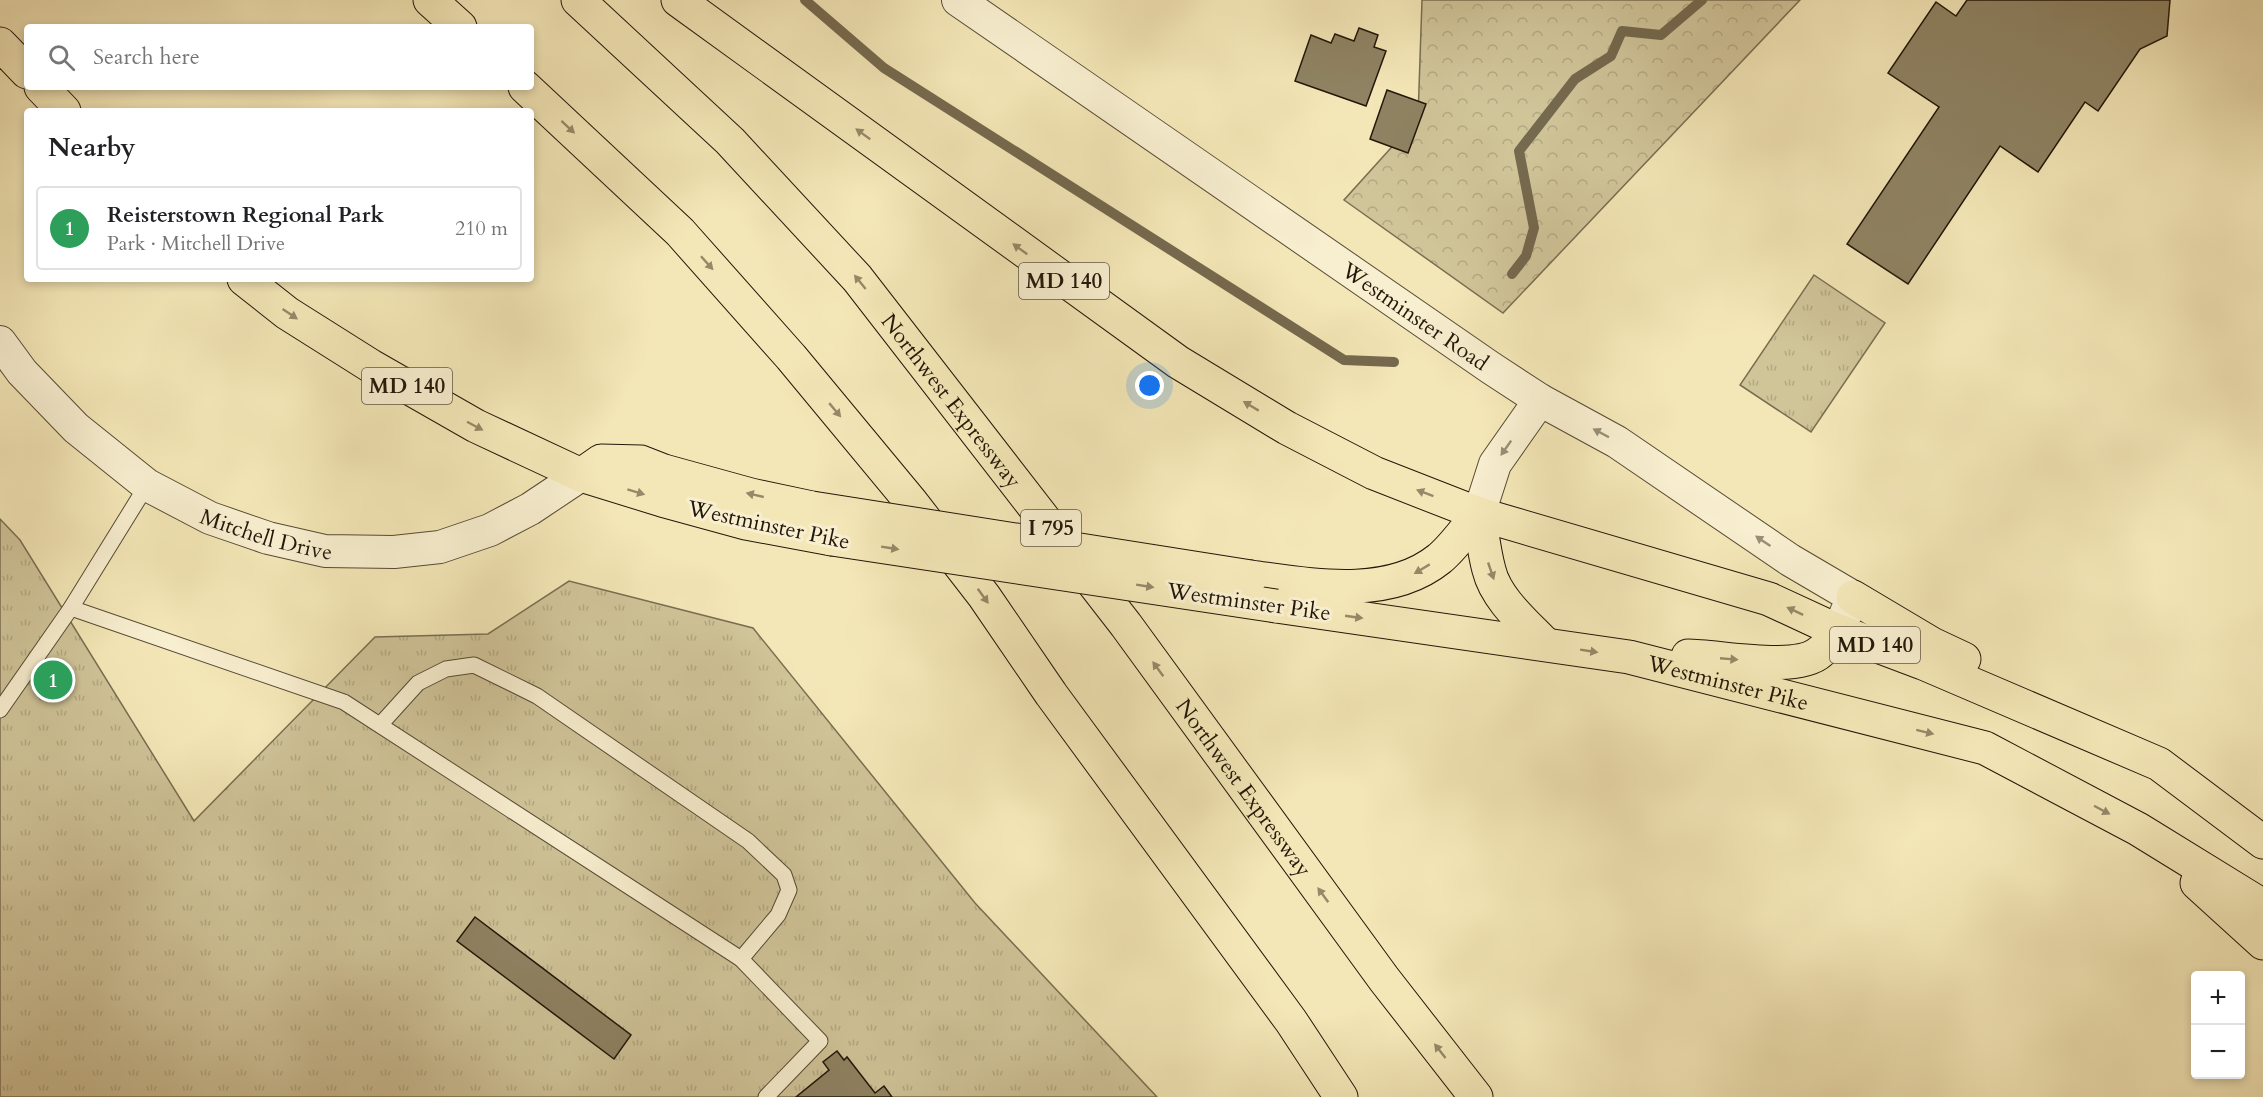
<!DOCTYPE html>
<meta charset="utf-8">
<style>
:root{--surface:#fff;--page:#f6f6f6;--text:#202124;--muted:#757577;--line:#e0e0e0;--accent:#8f2418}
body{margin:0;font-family:Cardo,serif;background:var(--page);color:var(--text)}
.controls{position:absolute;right:18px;bottom:18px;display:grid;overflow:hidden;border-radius:6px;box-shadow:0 3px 9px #0003}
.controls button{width:54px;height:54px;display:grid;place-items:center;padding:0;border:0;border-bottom:2px solid var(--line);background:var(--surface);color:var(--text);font:30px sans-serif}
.you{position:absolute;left:1150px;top:386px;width:21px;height:21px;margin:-15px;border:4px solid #fff;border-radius:50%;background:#1a73e8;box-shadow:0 0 0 9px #1a73e833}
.badge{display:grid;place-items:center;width:39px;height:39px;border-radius:50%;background:var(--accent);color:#fff;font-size:20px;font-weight:700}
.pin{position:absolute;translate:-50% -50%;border:3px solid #fff;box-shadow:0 2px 6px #0006}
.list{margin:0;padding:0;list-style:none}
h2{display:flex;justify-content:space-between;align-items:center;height:78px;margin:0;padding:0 24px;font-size:26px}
h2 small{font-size:20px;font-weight:400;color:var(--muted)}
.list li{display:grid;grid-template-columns:39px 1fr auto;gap:18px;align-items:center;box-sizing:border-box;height:84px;margin:0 12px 12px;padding:0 12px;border:2px solid var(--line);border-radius:6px}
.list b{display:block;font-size:22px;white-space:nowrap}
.list p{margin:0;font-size:20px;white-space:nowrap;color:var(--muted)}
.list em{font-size:20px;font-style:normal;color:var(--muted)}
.icon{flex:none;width:33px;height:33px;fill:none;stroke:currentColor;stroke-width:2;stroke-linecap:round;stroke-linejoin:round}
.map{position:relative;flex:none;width:2263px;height:1097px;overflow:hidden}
.search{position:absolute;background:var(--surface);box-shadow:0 3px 9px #0003;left:24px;top:24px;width:510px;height:66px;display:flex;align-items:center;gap:15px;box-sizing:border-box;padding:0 21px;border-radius:6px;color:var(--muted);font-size:22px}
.panel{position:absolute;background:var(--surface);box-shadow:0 3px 9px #0003;left:24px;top:108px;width:510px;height:174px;border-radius:6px}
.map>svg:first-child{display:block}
</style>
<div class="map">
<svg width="2263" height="1097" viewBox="0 0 2263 1097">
<defs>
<pattern id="grass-tufts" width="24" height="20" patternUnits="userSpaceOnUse" patternTransform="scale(1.5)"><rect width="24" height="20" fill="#d0c499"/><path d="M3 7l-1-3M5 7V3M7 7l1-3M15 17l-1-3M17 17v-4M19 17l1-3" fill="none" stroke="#b2a882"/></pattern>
<pattern id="forest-crowns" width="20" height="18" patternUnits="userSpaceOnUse" patternTransform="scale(1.5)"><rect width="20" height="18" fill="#d0c499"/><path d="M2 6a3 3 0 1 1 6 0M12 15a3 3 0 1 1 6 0" fill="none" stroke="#b2a882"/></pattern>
</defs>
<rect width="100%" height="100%" fill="#f4e7b7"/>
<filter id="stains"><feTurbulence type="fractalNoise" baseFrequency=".00333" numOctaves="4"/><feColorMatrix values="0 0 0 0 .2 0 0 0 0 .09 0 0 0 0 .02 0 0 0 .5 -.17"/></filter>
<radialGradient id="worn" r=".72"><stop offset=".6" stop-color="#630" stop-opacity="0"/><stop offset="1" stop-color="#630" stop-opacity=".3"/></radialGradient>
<g fill="url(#grass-tufts)" stroke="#796e51" stroke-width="1.5">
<polygon points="1814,275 1885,323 1811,432 1740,385"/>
<polygon points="0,519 20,540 194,821 375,637 488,634 569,581 753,628 975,903 1157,1097 0,1097"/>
</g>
<polygon fill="url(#forest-crowns)" stroke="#796e51" stroke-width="1.5" points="1422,0 1800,0 1503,313 1344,200 1418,118"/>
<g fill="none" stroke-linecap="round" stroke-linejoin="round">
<g stroke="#75694e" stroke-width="10">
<polyline points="805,0 884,68 1344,360 1394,362"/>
<polyline points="1512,274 1526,256 1534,228 1519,151 1575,79 1611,56 1622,31 1661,35 1702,0"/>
</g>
</g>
<g fill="#8f8363" stroke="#221709" stroke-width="1.5">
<polygon points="1967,0 2170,0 2167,36 2140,49 2098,111 2085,102 2038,172 2000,146 1908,284 1847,244 1939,107 1888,73 1936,2 1956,16"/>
<polygon points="1359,28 1378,35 1374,47 1386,51 1366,106 1295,81 1311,35 1331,43 1335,34 1354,41"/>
<polygon points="1387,90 1426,104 1408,153 1370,139"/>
<polygon points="475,917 631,1035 614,1059 457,941"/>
<polygon points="837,1051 844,1060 847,1057 875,1093 884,1086 892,1097 796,1097 829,1070 823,1062"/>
</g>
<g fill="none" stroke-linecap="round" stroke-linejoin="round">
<g stroke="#564b34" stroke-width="17">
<g id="lane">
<polyline points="71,608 344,702 741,959 820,1041 766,1097"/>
<polyline points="0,710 71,608 147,485"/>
<polyline points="380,725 418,683 446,669 474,665 537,696 748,841 784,875 789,890 778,915 741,959"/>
</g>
</g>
<g stroke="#564b34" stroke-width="34">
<g id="street">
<path id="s1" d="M 958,0 L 1491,368 L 1540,400 L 1617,442 L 1790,560 L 1853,597 L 1838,631"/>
<path id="s2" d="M 0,342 L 22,372 L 76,428 L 147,485 L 210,518 L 268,538 L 325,551 L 394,552 L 440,547 L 490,530 L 530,509 L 581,475"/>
<polyline points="1479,514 1495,464 1540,400"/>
</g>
</g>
<g stroke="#221709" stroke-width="35">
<g id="highway">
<polyline points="430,0 460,27"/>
<path id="s3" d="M 578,0 L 730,141 L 857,278 L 1126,625 L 1384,979 L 1476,1097"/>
<polyline points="678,0 1178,362 1287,428 1374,473 1479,514 1769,599 1838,631 1923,663 2159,764 2263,842"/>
<polyline points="0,44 27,72"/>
<polyline points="41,87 64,111"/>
<polyline points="525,87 680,232 791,357 912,503 984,596 1051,694 1291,1021 1341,1097"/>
<polyline points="244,279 287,313 371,366 476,426 581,475 662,500 746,523 832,539"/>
<polyline points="581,475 601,461 641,462 664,471 751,495 812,508"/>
<path d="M 1479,514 C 1482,532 1484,552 1489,570 C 1496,599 1525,623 1545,644"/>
<path d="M 1251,577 C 1311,585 1388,600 1439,559 C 1454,547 1466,528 1479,514"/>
<polyline points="1853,597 1932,644 1964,659"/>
<path id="s4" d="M 1276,606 L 1629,657 L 1985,748 L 2138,829 L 2263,906"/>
<path d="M 1688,656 C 1718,656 1797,673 1820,652 C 1827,647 1832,638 1838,631"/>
<polyline points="2197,883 2263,943"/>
</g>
</g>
<use href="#lane" stroke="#f8efd0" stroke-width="15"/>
<use href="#street" stroke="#f8efd0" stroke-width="32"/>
<use href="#highway" stroke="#f4e7b7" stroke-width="33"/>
<g stroke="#221709" stroke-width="35" stroke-linecap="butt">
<g id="highway-bridge">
<polyline points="812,508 1251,577"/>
<polyline points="832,539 1276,606"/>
</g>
</g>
<use href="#highway-bridge" stroke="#f4e7b7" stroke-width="33"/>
</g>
<defs><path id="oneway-solid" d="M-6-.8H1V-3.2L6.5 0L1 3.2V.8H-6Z" transform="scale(1.5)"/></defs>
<g fill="#968969">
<use href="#oneway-solid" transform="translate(568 127) rotate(43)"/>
<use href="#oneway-solid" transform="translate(863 134) rotate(-144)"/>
<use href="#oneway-solid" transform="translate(1020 249) rotate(-144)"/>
<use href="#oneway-solid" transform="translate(707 263) rotate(48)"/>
<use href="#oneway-solid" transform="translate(860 282) rotate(-129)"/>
<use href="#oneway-solid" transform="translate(290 314) rotate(34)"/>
<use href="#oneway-solid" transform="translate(1251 406) rotate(-149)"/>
<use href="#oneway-solid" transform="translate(835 410) rotate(50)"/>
<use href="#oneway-solid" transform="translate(475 426) rotate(28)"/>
<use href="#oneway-solid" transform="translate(636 492) rotate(17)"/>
<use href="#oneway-solid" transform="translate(1425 493) rotate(-159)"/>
<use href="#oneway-solid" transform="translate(755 495) rotate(-167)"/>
<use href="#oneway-solid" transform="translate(890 548) rotate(9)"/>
<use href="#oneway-solid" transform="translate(1422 569) rotate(149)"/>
<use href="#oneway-solid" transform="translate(1491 571) rotate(71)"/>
<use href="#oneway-solid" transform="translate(1145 586) rotate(9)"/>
<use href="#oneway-solid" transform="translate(983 596) rotate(54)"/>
<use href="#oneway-solid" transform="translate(1795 611) rotate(-155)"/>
<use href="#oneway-solid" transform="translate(1354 617) rotate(8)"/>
<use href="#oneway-solid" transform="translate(1589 651) rotate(9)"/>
<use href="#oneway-solid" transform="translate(1729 659) rotate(5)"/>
<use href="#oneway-solid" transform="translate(1158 669) rotate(-126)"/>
<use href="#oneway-solid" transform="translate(1925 732) rotate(14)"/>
<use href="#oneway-solid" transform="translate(2102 810) rotate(28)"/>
<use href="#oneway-solid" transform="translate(1323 895) rotate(-126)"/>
<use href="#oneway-solid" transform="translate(1440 1051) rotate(-128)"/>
</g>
<g fill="#988e76">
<use href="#oneway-solid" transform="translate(1601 433) rotate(-152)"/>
<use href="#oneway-solid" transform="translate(1506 448) rotate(125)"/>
<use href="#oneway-solid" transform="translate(1763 541) rotate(-146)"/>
</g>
<g text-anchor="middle" stroke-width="6" stroke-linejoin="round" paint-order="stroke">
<g fill="#f8efd0" stroke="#625845" stroke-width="1.5">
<rect x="1019" y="263" width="90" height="36" rx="4.5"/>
<rect x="362" y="368" width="90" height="36" rx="4.5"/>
<rect x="1021" y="510" width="60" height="36" rx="4.5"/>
<rect x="1830" y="627" width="90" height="36" rx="4.5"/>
</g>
<g font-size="21" font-weight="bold" fill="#221709">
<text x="1064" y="288">MD 140</text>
<text x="407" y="393">MD 140</text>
<text x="1051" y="535">I 795</text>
<text x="1875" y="652">MD 140</text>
</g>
<g font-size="22" fill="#221709" stroke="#f8efd0">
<text dy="8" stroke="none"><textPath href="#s1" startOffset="556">Westminster Road</textPath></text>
<text dy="8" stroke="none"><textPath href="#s3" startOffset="549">Northwest Expressway</textPath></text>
<text transform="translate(769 524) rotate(12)" y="8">Westminster Pike</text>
<text dy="8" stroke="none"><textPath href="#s2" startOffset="336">Mitchell Drive</textPath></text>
<text transform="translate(1249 601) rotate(8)" y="8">Westminster Pike</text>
<text dy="8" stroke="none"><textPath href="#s4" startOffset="459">Westminster Pike</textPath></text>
<text dy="8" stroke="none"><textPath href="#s3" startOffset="1034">Northwest Expressway</textPath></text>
</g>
</g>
<rect width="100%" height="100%" filter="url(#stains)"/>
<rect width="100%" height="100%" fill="url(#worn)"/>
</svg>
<div class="controls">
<button>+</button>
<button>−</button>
</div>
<div class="you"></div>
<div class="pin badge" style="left:53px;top:680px;background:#2e9e5b">1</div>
<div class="search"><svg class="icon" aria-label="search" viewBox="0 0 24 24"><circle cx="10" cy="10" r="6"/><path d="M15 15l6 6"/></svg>Search here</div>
<section class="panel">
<h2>Nearby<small></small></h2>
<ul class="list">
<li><span class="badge" style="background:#2e9e5b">1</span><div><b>Reisterstown Regional Park</b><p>Park · Mitchell Drive</p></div><em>210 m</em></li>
</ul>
</section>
</div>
